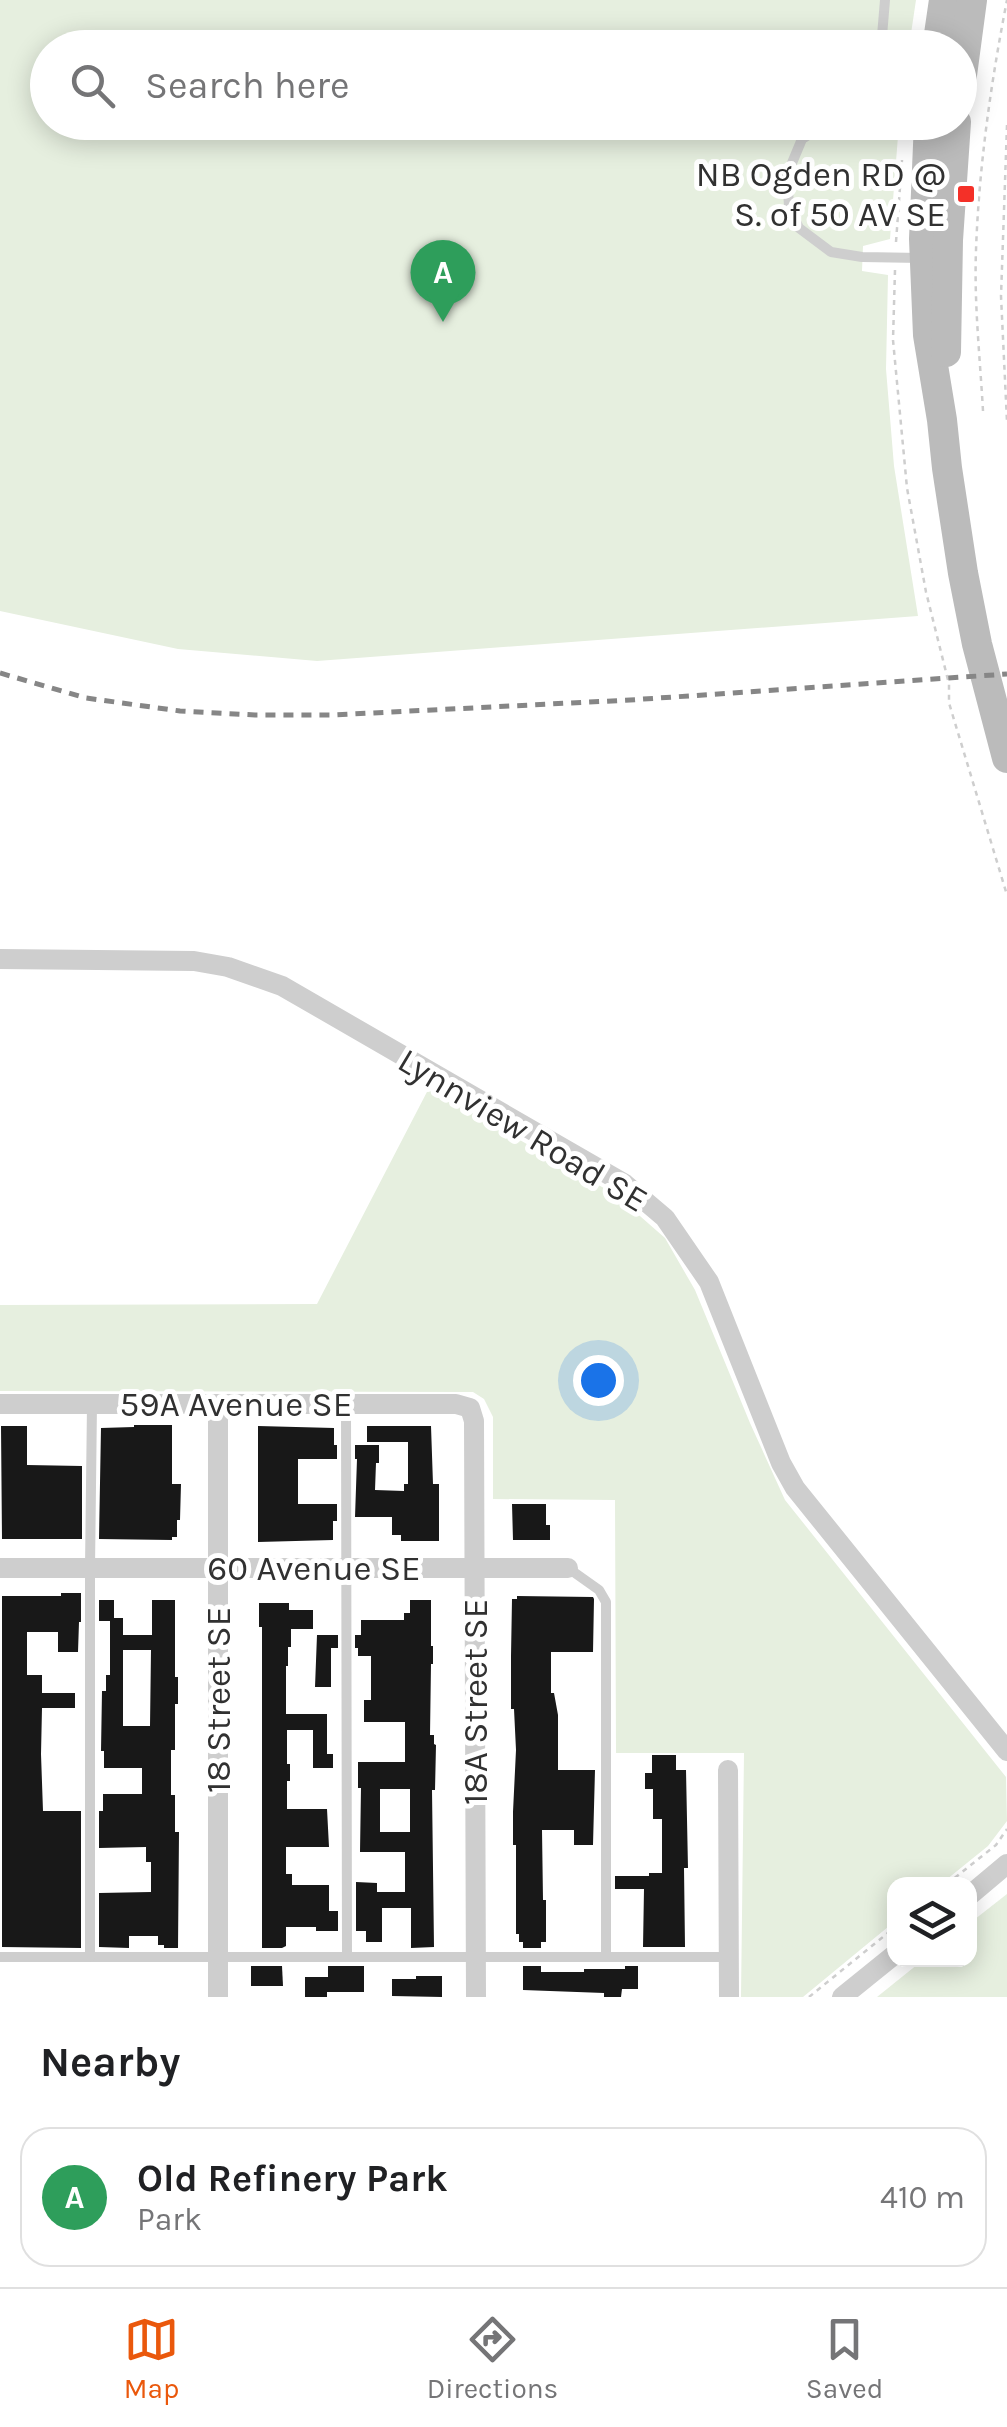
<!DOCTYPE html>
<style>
:root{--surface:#fff;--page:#f2f2f2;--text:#202124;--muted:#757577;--line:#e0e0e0;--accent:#ea580c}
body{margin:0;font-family:Karla,sans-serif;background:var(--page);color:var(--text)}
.controls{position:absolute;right:30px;bottom:30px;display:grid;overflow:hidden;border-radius:20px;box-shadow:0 5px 25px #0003}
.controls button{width:90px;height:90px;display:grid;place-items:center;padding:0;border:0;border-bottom:2px solid var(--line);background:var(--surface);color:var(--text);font:50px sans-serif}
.you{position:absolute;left:598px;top:1380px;width:35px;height:35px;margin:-25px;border:8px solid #fff;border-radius:50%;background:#1a73e8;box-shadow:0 0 0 15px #1a73e833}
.badge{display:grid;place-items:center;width:65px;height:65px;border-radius:50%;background:var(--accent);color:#fff;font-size:32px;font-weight:700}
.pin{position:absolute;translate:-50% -82px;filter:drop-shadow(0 2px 5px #0008)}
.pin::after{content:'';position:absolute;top:52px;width:35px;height:30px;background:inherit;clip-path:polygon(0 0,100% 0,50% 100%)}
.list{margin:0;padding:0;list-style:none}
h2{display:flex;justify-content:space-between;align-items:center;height:130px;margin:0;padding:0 40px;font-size:42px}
h2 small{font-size:32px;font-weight:400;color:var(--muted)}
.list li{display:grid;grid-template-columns:65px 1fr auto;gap:30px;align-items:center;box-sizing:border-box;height:140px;margin:0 20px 20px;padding:0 20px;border:2px solid var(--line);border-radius:30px}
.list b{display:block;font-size:38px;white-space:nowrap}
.list p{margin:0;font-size:32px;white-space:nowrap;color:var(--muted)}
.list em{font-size:32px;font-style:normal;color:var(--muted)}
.icon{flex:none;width:55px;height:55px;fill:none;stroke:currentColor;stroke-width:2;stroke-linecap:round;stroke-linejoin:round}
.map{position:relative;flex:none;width:1007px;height:1997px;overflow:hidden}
.search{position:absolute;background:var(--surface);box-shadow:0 5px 25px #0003;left:30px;right:30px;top:30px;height:110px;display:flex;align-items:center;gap:25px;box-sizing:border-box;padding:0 35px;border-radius:55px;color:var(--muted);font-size:38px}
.sheet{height:290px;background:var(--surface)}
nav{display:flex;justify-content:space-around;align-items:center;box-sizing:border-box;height:140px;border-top:2px solid var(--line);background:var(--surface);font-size:28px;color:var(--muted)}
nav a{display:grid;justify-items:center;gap:5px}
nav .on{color:var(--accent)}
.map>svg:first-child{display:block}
</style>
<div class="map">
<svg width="1007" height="1997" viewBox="0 0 1007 1997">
<rect width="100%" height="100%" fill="#fff"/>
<g fill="#e6efdf">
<polygon points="0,0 916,0 909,47 48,48 48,122 899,123 890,239 863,246 862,271 888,275 886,369 894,466 918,616 317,661 178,649 0,611"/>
<polygon points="429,1088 616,1195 665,1238 695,1290 750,1423 785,1500 1006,1777 1007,1821 988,1846 941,1884 894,1884 894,1922 803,1997 741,1997 744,1753 616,1753 615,1500 493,1499 493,1417 484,1399 473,1392 0,1391 0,1305 317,1304"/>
<polygon points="1007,1894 1007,1997 877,1997 923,1960 970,1960 970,1923"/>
</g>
<g fill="#181818" fill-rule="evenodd">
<polygon points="134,1425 172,1425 172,1484 181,1484 180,1520 177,1520 177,1537 172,1537 172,1540 99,1539 101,1428 134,1427"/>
<polygon points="1,1426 27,1426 27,1465 82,1466 82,1539 2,1539"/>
<polygon points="258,1426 334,1428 334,1445 337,1445 337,1459 298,1459 298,1504 337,1504 337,1521 333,1521 333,1540 258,1542"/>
<polygon points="367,1426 431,1426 433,1484 439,1484 439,1541 401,1541 401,1535 392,1535 392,1517 355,1517 357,1459 355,1459 355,1445 379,1445 379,1463 376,1463 375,1490 404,1491 404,1484 408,1484 408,1442 367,1442"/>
<polygon points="512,1504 546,1504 546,1525 550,1525 550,1540 513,1540"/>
<polygon points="61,1593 81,1593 81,1622 79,1622 78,1652 58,1652 58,1632 27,1632 27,1675 42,1675 42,1693 75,1693 75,1708 42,1708 41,1754 43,1811 81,1811 81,1948 2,1947 2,1596 61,1596"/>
<polygon points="517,1596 593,1597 594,1599 593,1652 551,1652 551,1693 554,1693 558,1715 558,1770 595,1770 593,1845 574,1845 574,1830 542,1830 543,1900 546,1900 546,1942 541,1942 541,1948 523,1948 523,1942 519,1942 519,1934 516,1934 516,1845 513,1845 513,1812 516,1750 514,1709 511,1709 511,1656 512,1599 517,1599"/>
<path d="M 99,1600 L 114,1600 L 114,1618 L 123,1618 L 123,1635 L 152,1635 L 152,1600 L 175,1600 L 175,1677 L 178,1677 L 178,1704 L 175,1704 L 175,1750 L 171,1750 L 171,1795 L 175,1795 L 175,1832 L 179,1832 L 178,1948 L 164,1948 L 164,1945 L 158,1945 L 158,1936 L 129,1936 L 129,1948 L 99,1947 L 99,1893 L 151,1892 L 151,1862 L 146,1862 L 146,1847 L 99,1848 L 99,1811 L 103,1811 L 103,1794 L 142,1794 L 142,1768 L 104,1768 L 104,1751 L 101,1751 L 102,1691 L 106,1691 L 106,1675 L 110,1675 L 110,1621 L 99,1621 ZM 123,1650 L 151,1650 L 150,1726 L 123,1726 Z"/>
<path d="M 410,1600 L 431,1600 L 431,1646 L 433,1646 L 433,1664 L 431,1664 L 430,1735 L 434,1735 L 434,1744 L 436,1745 L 435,1790 L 432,1790 L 434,1947 L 411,1948 L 411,1908 L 382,1908 L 382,1942 L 366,1942 L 366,1931 L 356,1931 L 356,1882 L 377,1883 L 377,1892 L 405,1892 L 405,1852 L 360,1852 L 361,1788 L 358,1788 L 358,1762 L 405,1762 L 405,1722 L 364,1722 L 364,1700 L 371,1700 L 371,1656 L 358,1656 L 358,1648 L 355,1648 L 355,1635 L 361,1635 L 361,1620 L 404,1620 L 404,1613 L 410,1613 ZM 380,1789 L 410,1789 L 410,1832 L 380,1832 Z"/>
<polygon points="259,1603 289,1603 289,1610 313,1610 313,1629 291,1629 291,1647 288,1647 288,1666 286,1666 286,1714 327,1714 327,1754 333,1754 333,1768 313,1768 313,1730 287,1730 287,1764 290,1764 290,1781 287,1781 287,1809 327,1809 329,1847 286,1847 286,1874 292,1874 292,1885 329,1885 329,1911 338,1911 338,1931 316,1931 316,1927 286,1927 286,1946 282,1948 262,1948 262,1627 259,1627"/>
<polygon points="317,1635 338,1635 338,1648 331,1648 331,1687 315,1687"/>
<polygon points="652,1755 676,1755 676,1770 686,1770 688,1868 684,1868 685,1947 643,1947 644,1889 615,1889 615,1876 649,1876 649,1873 662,1873 662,1819 653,1819 653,1789 645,1789 645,1773 652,1773"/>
<polygon points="251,1966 282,1966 283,1986 251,1986"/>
<polygon points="328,1966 364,1966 364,1992 327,1992 327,1997 305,1997 305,1977 328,1977"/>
<polygon points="523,1966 541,1966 541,1972 584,1972 584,1969 625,1969 625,1966 638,1966 638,1989 622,1989 621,1997 604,1997 604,1993 523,1990"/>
<polygon points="416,1976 442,1976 442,1997 392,1996 392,1979 416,1979"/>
</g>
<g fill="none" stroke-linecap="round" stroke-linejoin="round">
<g stroke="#cecece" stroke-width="2.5" stroke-dasharray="5 5" stroke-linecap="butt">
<polyline points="1007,125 1001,296 1007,422"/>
<polyline points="896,242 902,160"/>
<polyline points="895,270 893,340 907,488 926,592 949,684 949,703 1007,895"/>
<path d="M 983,411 C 980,357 974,304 976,250 C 979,166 991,82 1007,0"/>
<polyline points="947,1884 996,1845 1007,1829"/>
<polyline points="809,1997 894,1928"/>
</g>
<g stroke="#cecece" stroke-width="10">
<polyline points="881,48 885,0"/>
<polyline points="828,122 802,139 787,175 789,206 799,228 831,252 862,257 921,258"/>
<polyline points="346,1404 347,1956"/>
<polyline points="568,1568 599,1590 606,1602 606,1957"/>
<polyline points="0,1957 729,1957"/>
<polyline points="90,1957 90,1568 92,1404"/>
</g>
<g stroke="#cecece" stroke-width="20">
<polyline points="0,959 194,961 228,967 282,986 625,1184 665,1218 709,1282 781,1463 795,1488 1007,1751"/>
<polyline points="0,1404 456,1404 470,1408 474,1421 476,1997"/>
<polyline points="218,1404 218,1997"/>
<polyline points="0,1568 568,1568"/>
<polyline points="728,1770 729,1997"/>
<polyline points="970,1895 1007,1864"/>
<polyline points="842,1997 894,1955"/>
</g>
<g stroke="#bbb" stroke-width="30">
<polyline points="937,48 944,0"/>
<polyline points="960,90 972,0"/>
<polyline points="929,122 924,239 928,335 942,420 947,468 963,573 977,644 1007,758"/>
<polyline points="946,352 948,240 956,122"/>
</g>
<polyline stroke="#868686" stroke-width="5" stroke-dasharray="10 8" stroke-linecap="butt" points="0,673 86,698 180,711 255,715 332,715 630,700 1007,674"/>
</g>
<rect fill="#f43028" stroke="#fff" stroke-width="4" x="956" y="184" width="20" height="20" rx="5"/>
<g text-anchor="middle" stroke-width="10" stroke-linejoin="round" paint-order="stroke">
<g font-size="35" fill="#313131" stroke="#fff" text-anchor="end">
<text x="946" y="186">NB Ogden RD @<tspan x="946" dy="40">S. of 50 AV SE</tspan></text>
</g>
<g font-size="35" fill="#313131" stroke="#fff">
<text transform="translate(523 1130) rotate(31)" y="12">Lynnview Road SE</text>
<text x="236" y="1416">59A Avenue SE</text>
<text x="314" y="1580">60 Avenue SE</text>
<text transform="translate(218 1700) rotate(-90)" y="12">18 Street SE</text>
<text transform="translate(475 1702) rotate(-90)" y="12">18A Street SE</text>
</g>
</g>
</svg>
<div class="controls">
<button><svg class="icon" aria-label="layers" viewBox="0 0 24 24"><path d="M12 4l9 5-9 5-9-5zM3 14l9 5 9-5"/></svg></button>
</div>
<div class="you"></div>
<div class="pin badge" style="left:443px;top:322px;background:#2e9e5b">A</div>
<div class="search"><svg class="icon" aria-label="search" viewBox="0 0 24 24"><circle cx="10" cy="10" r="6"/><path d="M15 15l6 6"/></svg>Search here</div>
</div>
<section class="sheet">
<h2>Nearby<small></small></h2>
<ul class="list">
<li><span class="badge" style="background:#2e9e5b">A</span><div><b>Old Refinery Park</b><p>Park</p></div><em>410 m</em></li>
</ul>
</section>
<nav>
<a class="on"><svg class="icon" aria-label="map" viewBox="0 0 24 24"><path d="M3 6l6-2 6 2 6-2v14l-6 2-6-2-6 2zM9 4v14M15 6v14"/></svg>Map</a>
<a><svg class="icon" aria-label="directions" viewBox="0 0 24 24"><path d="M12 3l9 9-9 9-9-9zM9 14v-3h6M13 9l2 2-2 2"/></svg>Directions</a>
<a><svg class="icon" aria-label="saved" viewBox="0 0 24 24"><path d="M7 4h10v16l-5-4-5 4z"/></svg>Saved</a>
</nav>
